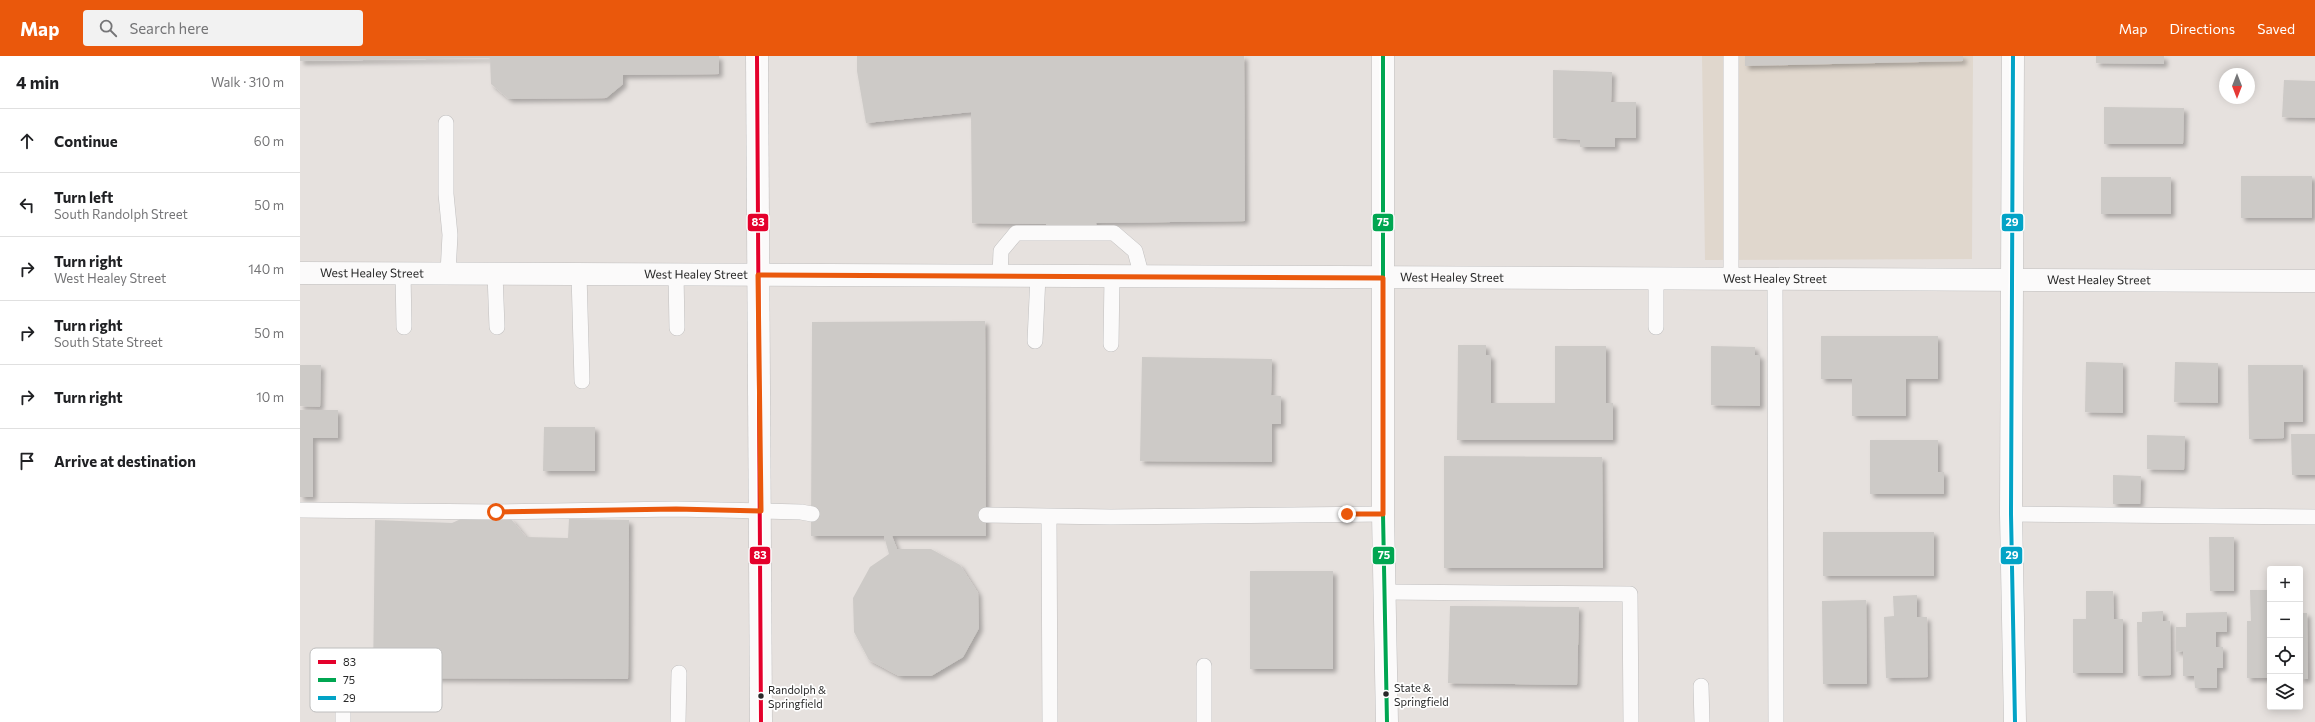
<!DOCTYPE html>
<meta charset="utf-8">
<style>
:root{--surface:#fff;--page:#f2f2f2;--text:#202124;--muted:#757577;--line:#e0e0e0;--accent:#ea580c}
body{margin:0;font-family:Commissioner,sans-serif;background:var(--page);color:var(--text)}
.controls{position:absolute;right:12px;bottom:12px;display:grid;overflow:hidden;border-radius:4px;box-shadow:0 2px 10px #0003}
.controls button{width:36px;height:36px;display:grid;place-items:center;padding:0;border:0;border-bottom:1px solid var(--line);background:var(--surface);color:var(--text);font:20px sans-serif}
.compass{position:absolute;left:1919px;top:12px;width:36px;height:36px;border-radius:50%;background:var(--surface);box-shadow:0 2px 10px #0003;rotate:180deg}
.stop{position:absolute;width:12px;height:12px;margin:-9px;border:3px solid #ea580c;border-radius:50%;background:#fff}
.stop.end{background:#ea580c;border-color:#fff;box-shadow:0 1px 4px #0008}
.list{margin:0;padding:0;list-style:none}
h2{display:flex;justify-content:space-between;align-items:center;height:52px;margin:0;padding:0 16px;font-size:17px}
h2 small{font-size:13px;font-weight:400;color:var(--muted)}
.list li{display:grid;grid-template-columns:26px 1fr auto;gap:12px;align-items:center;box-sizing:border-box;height:64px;padding:0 16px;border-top:1px solid var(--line)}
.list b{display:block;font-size:15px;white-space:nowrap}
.list p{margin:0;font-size:13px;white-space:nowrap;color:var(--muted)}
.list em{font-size:13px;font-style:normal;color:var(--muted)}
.icon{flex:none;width:22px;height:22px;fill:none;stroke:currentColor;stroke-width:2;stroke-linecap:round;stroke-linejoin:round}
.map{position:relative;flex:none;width:2015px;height:666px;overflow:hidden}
header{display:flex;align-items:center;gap:24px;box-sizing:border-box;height:56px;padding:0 20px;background:var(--accent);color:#fff}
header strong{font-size:19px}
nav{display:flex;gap:22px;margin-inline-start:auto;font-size:14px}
.search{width:280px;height:36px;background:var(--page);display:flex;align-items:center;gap:10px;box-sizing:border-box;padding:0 14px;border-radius:4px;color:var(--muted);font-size:15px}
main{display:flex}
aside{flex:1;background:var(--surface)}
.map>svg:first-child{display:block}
</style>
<header>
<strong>Map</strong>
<div class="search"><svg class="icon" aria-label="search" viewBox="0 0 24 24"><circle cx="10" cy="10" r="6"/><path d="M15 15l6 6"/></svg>Search here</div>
<nav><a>Map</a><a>Directions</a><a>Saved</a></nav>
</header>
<main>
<aside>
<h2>4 min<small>Walk · 310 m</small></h2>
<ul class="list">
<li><svg class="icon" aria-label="ahead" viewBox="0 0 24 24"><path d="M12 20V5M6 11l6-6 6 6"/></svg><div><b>Continue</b></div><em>60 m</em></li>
<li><svg class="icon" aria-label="left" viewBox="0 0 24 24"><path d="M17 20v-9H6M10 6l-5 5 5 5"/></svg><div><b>Turn left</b><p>South Randolph Street</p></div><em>50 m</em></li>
<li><svg class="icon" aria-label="right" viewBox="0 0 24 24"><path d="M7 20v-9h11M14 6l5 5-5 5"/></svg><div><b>Turn right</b><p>West Healey Street</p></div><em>140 m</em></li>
<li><svg class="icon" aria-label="right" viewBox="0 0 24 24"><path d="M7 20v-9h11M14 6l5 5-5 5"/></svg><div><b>Turn right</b><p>South State Street</p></div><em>50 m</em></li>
<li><svg class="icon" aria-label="right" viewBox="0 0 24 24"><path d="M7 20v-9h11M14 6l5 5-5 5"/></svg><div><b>Turn right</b></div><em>10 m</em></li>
<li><svg class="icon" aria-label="arrive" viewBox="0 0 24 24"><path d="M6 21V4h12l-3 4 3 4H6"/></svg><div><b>Arrive at destination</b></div></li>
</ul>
</aside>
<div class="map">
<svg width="2015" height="666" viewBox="0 0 2015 666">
<defs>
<filter id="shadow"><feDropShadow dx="3.5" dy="3.5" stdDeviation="2" flood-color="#0004"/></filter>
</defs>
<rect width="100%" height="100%" fill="#e6e1de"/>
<polygon fill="#e0d7cd" points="1402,0 1673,0 1672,203 1405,204"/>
<g fill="#cdcac7" filter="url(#shadow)">
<polygon points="0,0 419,0 419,18 323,19 323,28 306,42 209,43 191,28 190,2 0,5"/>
<polygon points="557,0 944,0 945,165 796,167 797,175 746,176 746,168 672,167 671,56 566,67 557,15"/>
<polygon points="1445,0 1663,0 1663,5 1445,10"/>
<polygon points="1796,0 1864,0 1864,8 1796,7"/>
<polygon points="1253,14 1312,16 1311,46 1336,46 1336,82 1315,82 1315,91 1280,91 1280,84 1253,82"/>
<polygon points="1984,24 2015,25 2015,62 1982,61"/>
<polygon points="1804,51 1884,52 1883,88 1804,88"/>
<rect x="1941" y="120" width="71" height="42"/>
<rect x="1801" y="121" width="70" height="37"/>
<polygon points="685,265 686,480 592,480 597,493 631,493 660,509 678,537 679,572 663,601 631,620 599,620 569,604 554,576 553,542 570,511 589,498 584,480 511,480 512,266"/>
<polygon points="1521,280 1638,280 1638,323 1606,323 1606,360 1552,360 1552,323 1521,323"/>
<polygon points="1158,289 1186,289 1186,299 1191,299 1191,347 1255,347 1255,290 1306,290 1306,347 1313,347 1313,384 1157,384"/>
<polygon points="1411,290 1455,291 1455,299 1460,299 1460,350 1411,349"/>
<polygon points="842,301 972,303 971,339 981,340 981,368 972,368 972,406 840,405"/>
<polygon points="1786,306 1823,307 1823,357 1785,356"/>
<polygon points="1875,306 1918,307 1918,347 1874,346"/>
<polygon points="0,309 21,309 20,351 0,350"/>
<polygon points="1948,309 2003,309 2003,366 1984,366 1984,382 1949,383"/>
<polygon points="0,354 38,354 38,382 13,382 13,441 0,441"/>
<polygon points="244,371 295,371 295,415 243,415"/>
<polygon points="1991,378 2015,378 2015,419 1992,419"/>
<polygon points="1847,379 1885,380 1884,414 1847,413"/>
<polygon points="1570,384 1638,384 1638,416 1644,416 1644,438 1570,438"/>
<polygon points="1144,400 1302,401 1303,512 1144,512"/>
<polygon points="1813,419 1841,420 1840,448 1813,448"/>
<polygon points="163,462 211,463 226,481 268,482 269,463 329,464 328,623 73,622 75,464 152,467"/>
<rect x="1523" y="476" width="111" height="44"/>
<polygon points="1909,481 1934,481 1934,535 1910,535"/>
<rect x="950" y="515" width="83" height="98"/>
<polygon points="1950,534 1970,534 1970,622 1947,622 1947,565 1951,565"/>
<polygon points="1786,535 1813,535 1814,563 1823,563 1823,617 1773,617 1773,563 1786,563"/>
<polygon points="1617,539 1617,561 1627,561 1628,621 1586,622 1584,561 1594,560 1593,540"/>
<polygon points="1566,544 1567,628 1523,628 1522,545"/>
<polygon points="1150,550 1279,551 1277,629 1148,627"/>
<polygon points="1863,555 1863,565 1870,565 1871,619 1838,620 1837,566 1842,566 1842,556"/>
<polygon points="1927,556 1927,576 1916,576 1916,591 1923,591 1923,612 1917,612 1917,632 1895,632 1894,620 1883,620 1883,595 1876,596 1876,571 1886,571 1886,557"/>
<polygon points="2000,557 2007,557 2008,623 2000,623"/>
</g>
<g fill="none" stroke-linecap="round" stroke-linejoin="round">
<g stroke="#c0bfbf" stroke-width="16">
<g id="service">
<polyline points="1431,0 1431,223"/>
<polyline points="146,67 146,138 150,179 148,217"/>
<polyline points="103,217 104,271"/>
<polyline points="195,218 197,271"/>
<polyline points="279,218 282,325"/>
<polyline points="376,218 377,272"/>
<polyline points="700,220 701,195 716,177 814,177 835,195 842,221"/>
<polyline points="1356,223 1356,271"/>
<polyline points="1475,223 1476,666"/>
<polyline points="735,285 738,220"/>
<polyline points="811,288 812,221"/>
<polyline points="0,454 196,456 376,453 501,456 512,458"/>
<polyline points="1711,458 2015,461"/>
<polyline points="686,459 811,461 1083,458"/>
<polyline points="749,461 750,666"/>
<polyline points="1085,536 1330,538 1331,666"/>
<polyline points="904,610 904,666"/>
<polyline points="1401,630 1402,666"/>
<polyline points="43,666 43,607"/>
<polyline points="378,666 379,617"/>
</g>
</g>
<g stroke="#c0bfbf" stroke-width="23">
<g id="minor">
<polyline points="1713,0 1711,458 1715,666"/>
<path id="s1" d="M 0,217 L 2015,225"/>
</g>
</g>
<g stroke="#c0bfbf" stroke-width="23">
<g id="secondary">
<polyline points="457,0 461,666"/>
<polyline points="1083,0 1083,458 1087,666"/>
</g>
</g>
<use href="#service" stroke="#fbfafa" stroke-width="15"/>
<use href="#minor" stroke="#fbfafa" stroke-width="22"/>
<use href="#secondary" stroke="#fbfafa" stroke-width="22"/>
<g stroke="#fff" stroke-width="7">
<polyline id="bus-1" points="457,0 461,666"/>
</g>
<g stroke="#fff" stroke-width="7">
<polyline id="bus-2" points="1083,0 1083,458 1087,666"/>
</g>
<g stroke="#fff" stroke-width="7">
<polyline id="bus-3" points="1713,0 1711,458 1715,666"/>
</g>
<use href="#bus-1" stroke="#e4002b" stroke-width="4"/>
<use href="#bus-2" stroke="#00a651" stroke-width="4"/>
<use href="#bus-3" stroke="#02a3c6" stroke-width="4"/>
</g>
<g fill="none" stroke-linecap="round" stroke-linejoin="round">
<polyline stroke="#ea580c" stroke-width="5" points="196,456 376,453 461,455 458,219 1083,222 1083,458 1047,458"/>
</g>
<g fill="#282828" stroke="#fff" stroke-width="1.5">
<circle cx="1086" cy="638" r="3.5"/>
<circle cx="461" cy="640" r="3.5"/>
</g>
<g text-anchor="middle" stroke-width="3.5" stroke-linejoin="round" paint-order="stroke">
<g font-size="11" fill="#282828" stroke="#fff" text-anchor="start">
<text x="1094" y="636">State &amp;<tspan x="1094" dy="14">Springfield</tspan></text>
<text x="468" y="638">Randolph &amp;<tspan x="468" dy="14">Springfield</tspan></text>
</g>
<g font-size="12" fill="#282828" stroke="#fff">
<text dy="4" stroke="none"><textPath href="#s1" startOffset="72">West Healey Street</textPath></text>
<text dy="4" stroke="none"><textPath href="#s1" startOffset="396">West Healey Street</textPath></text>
<text dy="4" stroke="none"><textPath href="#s1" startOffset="1152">West Healey Street</textPath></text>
<text dy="4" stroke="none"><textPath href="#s1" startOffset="1475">West Healey Street</textPath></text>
<text dy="4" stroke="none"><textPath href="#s1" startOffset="1799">West Healey Street</textPath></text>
</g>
</g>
<rect x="10" y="592" width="132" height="64" rx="6" fill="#fff" stroke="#bebebe" stroke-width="1"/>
<rect x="18" y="604" width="18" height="4" fill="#e4002b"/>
<rect x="18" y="622" width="18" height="4" fill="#00a651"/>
<rect x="18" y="640" width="18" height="4" fill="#02a3c6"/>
<g font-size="11" fill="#282828">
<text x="43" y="610">83</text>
<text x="43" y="628">75</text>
<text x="43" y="646">29</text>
</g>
<g stroke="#fff" stroke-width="1.5">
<rect x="447" y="157" width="22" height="19" rx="4" fill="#e4002b"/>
<rect x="1701" y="157" width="23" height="19" rx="4" fill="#02a3c6"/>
<rect x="1072" y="157" width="22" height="19" rx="4" fill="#00a651"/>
<rect x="449" y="490" width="22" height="19" rx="4" fill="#e4002b"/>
<rect x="1700" y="490" width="23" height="19" rx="4" fill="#02a3c6"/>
<rect x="1072" y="490" width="23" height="19" rx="4" fill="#00a651"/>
</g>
<g font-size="11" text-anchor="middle" font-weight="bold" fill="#fff">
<text x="458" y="170">83</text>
<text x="1712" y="170">29</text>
<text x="1083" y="170">75</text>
<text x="460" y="503">83</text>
<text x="1712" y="503">29</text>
<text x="1084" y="503">75</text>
</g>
</svg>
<div class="controls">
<button>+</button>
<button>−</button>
<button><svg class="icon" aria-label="locate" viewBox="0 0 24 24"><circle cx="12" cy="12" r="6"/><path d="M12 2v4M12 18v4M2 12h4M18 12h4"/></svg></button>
<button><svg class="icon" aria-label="layers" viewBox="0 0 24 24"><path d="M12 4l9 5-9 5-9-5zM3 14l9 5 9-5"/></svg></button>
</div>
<svg class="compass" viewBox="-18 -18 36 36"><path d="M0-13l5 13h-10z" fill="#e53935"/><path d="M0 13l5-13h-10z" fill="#757577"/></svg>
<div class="stop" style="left:196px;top:456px"></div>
<div class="stop end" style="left:1047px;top:458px"></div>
</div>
</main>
